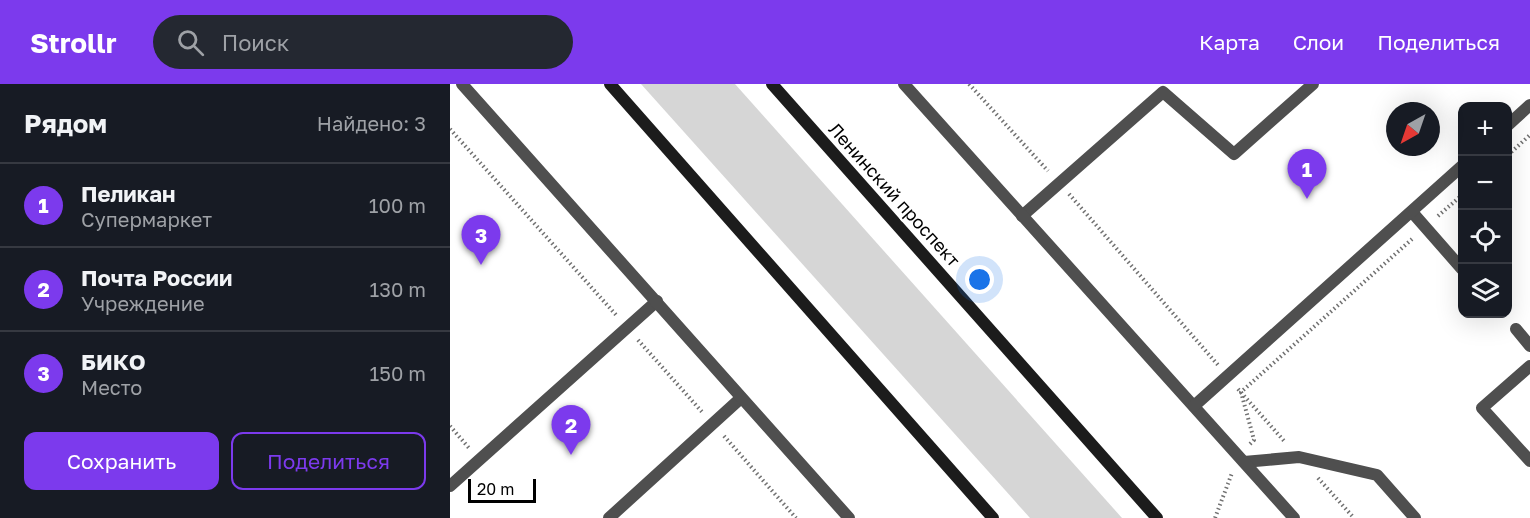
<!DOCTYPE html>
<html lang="ru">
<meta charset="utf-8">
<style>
:root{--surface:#171b24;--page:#242831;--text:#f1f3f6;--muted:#9ea1a6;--line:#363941;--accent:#7c3aed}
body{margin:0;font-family:"Golos Text",sans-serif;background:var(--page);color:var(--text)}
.controls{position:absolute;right:18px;top:18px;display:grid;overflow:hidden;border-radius:12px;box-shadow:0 6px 24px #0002}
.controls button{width:54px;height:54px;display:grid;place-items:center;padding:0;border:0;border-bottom:2px solid var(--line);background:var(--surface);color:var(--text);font:30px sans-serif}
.compass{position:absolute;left:936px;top:18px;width:54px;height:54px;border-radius:50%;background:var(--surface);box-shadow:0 6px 24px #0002;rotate:220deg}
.scale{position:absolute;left:18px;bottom:15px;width:68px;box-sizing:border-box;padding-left:6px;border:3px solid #000;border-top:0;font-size:16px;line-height:21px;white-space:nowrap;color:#000;-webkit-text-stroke:4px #fff;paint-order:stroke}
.you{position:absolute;left:530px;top:196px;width:21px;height:21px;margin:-15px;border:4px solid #fff;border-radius:50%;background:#1a73e8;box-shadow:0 0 0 9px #1a73e833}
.badge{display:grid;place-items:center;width:39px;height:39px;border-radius:50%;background:var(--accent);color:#fff;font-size:20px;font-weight:700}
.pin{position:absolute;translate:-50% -50px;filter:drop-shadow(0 2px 3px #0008)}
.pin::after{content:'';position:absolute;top:32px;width:21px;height:18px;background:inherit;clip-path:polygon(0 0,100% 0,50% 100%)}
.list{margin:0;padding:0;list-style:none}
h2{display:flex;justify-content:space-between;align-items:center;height:78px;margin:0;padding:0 24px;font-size:26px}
h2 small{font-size:20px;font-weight:400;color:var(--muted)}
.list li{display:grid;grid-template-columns:39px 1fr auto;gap:18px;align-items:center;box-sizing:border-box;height:84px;padding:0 24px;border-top:2px solid var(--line)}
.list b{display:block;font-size:22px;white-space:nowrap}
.list p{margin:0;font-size:20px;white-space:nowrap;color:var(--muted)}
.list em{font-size:20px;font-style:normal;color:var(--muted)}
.actions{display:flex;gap:12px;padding:18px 24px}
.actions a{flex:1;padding:14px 0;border:2px solid var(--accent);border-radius:12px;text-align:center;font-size:21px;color:var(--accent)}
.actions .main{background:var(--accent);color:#fff}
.icon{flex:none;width:33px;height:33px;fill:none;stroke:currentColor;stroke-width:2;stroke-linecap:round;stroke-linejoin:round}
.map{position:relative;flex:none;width:1080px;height:434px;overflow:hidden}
header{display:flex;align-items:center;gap:36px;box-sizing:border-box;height:84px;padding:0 30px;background:var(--accent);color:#fff}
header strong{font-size:28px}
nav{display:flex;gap:33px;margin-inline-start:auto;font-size:21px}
.search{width:420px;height:54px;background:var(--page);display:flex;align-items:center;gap:15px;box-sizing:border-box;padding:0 21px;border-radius:33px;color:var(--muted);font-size:22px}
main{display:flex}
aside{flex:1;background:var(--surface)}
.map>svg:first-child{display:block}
</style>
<header>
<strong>Strollr</strong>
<div class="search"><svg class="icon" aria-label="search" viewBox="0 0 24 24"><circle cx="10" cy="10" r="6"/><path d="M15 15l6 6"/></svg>Поиск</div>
<nav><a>Карта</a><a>Слои</a><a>Поделиться</a></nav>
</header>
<main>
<aside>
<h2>Рядом<small>Найдено: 3</small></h2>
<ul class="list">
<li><span class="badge">1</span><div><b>Пеликан</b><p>Супермаркет</p></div><em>100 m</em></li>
<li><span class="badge">2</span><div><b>Почта России</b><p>Учреждение</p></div><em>130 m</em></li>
<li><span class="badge">3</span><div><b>БИКО</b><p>Место</p></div><em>150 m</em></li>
</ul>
<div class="actions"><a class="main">Сохранить</a><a>Поделиться</a></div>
</aside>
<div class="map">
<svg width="1080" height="434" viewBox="0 0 1080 434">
<rect width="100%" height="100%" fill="#fff"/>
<polygon fill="#d6d6d6" points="191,0 285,0 672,434 580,434"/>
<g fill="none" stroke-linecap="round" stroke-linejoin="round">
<g stroke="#717171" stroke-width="4" stroke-dasharray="1.5 3" stroke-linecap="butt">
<polyline points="519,0 598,87"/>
<polyline points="0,45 167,232"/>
<polyline points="1058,71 1080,51"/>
<polyline points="619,110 768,281"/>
<polyline points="988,132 1012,111"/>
<polyline points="188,256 253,329"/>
<polyline points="788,305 835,358"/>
<polyline points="0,342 19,364"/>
<polyline points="274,352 346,434"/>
<polyline points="800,360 804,356 791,308 962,155"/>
<polyline points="868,394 904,434"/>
<polyline points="765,434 782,389"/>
</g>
<g stroke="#4f4f4f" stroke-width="12">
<polyline points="962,128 1012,185"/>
<polyline points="572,132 713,8 784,70 863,0"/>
<polyline points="1066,245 1080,262"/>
<polyline points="1080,282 1032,324 1080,377"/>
<polyline points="794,378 849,373 927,391 965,434"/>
<polyline points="0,402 207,217"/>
<polyline points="159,434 291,314"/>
</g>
<g stroke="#4f4f4f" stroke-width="12">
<polyline points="12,0 399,434"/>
<polyline points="454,0 844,434"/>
<polyline points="1058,41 1080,21"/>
<polyline points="744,322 1012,82"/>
</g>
<g stroke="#1c1c1c" stroke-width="12">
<polyline points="160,0 543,434"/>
<polyline points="322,0 707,434"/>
</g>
</g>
<g text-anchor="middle" stroke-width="4.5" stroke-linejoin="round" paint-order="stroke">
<g font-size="18" fill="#000" stroke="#fff">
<text transform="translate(444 111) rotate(48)" y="6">Ленинский проспект</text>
</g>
</g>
</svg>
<div class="controls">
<button>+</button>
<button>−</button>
<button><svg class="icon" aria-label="locate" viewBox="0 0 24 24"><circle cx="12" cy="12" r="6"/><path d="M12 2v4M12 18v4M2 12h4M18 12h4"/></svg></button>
<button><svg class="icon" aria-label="layers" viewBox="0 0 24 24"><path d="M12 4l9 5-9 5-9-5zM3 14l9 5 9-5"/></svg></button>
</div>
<svg class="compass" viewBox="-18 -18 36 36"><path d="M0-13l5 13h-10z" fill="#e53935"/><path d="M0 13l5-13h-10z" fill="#9ea1a6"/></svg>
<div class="scale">20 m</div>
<div class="you"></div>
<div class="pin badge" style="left:857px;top:115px">1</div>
<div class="pin badge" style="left:121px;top:371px">2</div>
<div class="pin badge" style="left:31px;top:181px">3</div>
</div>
</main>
